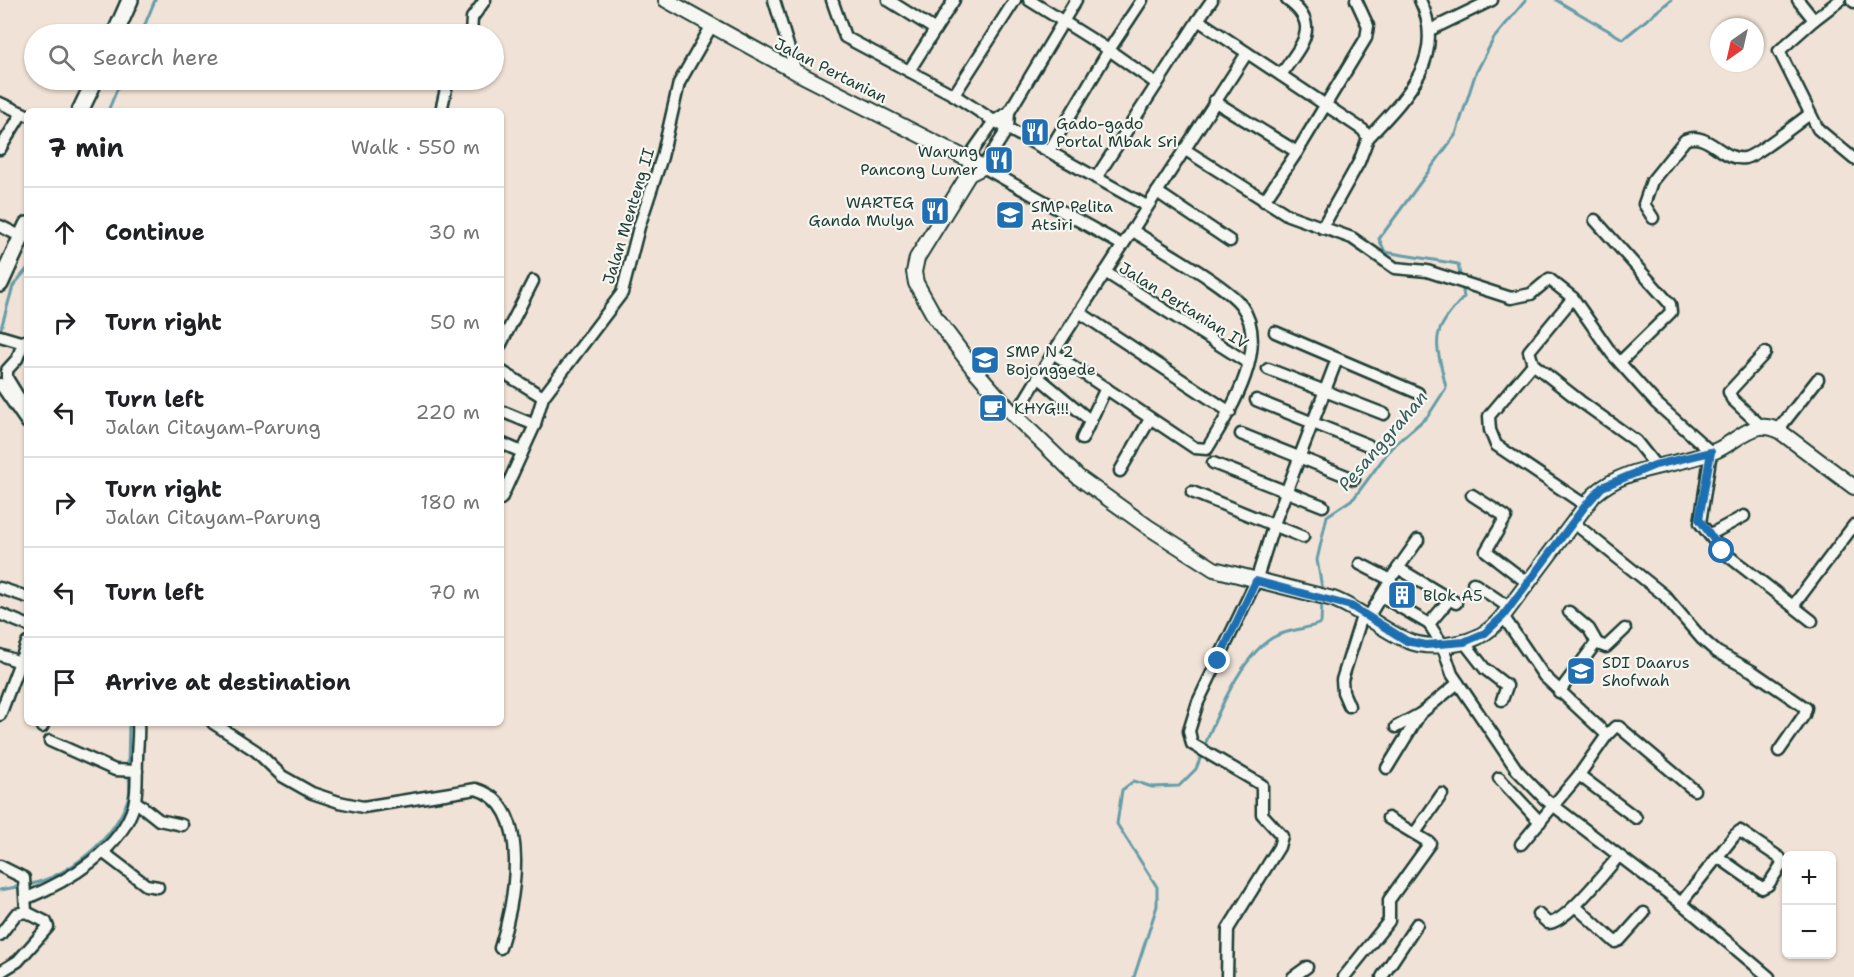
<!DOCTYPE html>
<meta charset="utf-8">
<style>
:root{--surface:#fff;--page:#f6f6f6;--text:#202124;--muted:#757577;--line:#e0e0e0}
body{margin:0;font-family:"Shantell Sans",sans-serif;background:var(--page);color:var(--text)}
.controls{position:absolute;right:18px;bottom:18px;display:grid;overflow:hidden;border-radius:9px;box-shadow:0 2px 4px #0004}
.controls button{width:54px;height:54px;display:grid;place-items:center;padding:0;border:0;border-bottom:2px solid var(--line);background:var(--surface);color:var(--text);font:30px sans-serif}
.compass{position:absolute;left:1710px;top:18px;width:54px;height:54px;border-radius:50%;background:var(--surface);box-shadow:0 2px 4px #0004;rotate:214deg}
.stop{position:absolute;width:18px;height:18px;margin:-14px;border:4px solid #1f6fb2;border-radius:50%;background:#fff}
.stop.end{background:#1f6fb2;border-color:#fff;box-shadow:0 2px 6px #0008}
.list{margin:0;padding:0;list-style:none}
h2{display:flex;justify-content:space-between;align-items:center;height:78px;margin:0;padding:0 24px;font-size:26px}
h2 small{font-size:20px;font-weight:400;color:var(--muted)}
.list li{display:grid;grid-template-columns:39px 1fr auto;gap:18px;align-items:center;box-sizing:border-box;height:90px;padding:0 24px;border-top:2px solid var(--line)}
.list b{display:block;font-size:22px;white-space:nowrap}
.list p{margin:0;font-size:20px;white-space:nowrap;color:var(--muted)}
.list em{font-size:20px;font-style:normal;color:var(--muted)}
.icon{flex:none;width:33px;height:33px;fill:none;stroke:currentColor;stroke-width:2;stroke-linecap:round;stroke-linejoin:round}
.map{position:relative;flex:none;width:1854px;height:977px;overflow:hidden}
.search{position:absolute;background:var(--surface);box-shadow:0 2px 4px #0004;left:24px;top:24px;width:480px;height:66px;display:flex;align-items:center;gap:15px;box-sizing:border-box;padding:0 21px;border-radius:33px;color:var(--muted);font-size:22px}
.panel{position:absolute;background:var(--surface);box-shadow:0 2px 4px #0004;left:24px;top:108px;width:480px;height:618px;border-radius:9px}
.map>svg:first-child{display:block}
</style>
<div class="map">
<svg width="1854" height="977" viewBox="0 0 1854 977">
<rect width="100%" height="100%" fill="#f0e2d6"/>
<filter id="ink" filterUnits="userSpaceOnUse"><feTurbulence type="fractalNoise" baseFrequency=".0167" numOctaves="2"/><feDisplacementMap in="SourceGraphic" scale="12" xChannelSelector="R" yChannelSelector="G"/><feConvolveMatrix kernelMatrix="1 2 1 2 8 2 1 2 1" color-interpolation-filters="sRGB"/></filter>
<g filter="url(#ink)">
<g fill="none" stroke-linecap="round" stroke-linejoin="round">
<g stroke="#659da8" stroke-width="3">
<polyline points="1556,0 1623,39 1671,0"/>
<polyline points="141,34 155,0"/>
<polyline points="108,111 121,80"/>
<polyline points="1461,280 1458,264 1385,252 1379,239 1456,134 1475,75 1494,38 1526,0"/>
<polyline points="0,332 13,286 27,269"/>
<path d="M 1323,593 L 1317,560 L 1327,516 L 1354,498 L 1391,448 L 1428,416 L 1446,388 C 1436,340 1428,335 1464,297 L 1462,286"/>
<path d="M 1204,747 C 1217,714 1241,657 1272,638 C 1286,629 1306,630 1321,623 L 1322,600"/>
<polyline points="128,766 129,723"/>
<path d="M 28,885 C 69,876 114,840 128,799 C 131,793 129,783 129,776"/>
<polyline points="0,890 22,886"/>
<polyline points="1134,977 1157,906 1157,887 1117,824 1122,790 1134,781 1152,787 1179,786 1196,769 1202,754"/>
</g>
<g stroke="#1f3d34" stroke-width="15">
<g id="minor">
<polyline points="774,0 796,72"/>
<polyline points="832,0 845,37 954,95 994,121 1147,206"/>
<polyline points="888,0 934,29"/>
<polyline points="1029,0 1109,50 1049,151"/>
<polyline points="1142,0 1109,50 1157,84 1198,20 1363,130 1368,138 1359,162 1322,228"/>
<polyline points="1798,0 1814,20 1779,51 1818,129 1854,159"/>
<polyline points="1852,0 1854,2"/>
<polyline points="1198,20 1212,0"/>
<polyline points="1814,20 1840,0"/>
<polyline points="1430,30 1492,0"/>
<polyline points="471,34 472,18 485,0"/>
<polyline points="909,71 954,0"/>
<path d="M 1281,75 C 1299,47 1324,26 1287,0"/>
<polyline points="954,95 1015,0"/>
<polyline points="1214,101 1297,152"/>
<polyline points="0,103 27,115"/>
<polyline points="441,111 448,80"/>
<polyline points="1009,112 1008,128 983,167 1122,245"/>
<path d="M 1368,138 C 1405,99 1448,57 1420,0"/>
<polyline points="0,149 22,113"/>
<polyline points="1184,149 1288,215 1352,238 1395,268 1427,271 1511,298 1531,294 1549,279 1573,298"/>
<polyline points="968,158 994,121 1009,112 1076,0"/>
<polyline points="1096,178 1157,84"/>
<polyline points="1157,192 1230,241"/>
<polyline points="1264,201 1297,152 1366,38 1368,26 1356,0"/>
<path d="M 1653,218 L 1644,204 L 1652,181 L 1685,140 C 1708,130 1723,162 1745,158 C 1756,156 1797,123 1810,114"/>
<polyline points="1595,220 1670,304 1671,312 1667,316 1620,362"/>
<polyline points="0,226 22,237"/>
<polyline points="1105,272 1248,363"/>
<polyline points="1079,312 1230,412"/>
<polyline points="1275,332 1418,393"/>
<polyline points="0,336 27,344"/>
<polyline points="24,341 17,359 7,370 7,378 26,409"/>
<polyline points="501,344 533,281"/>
<path d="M 1053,353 L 1195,448 L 1207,449 C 1229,413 1272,347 1241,305 C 1225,284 1157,247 1132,230"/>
<polyline points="1533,364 1529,351 1573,298 1612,354 1656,403 1711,452 1700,523 1722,551 1812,621"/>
<polyline points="1268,369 1384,414"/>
<polyline points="501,371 543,397"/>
<polyline points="1038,377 1091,421"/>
<polyline points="0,384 27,423"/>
<polyline points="1256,400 1368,445"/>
<polyline points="501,411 535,425"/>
<polyline points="1015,416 1053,353 1247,53"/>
<polyline points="1762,427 1732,399 1729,392 1765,353"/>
<polyline points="1778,430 1818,379"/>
<polyline points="1241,434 1354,479"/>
<polyline points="1082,439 1106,388"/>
<polyline points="501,443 522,452"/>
<polyline points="1213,463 1323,506"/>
<polyline points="1120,471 1150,419"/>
<polyline points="1192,492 1303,537"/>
<polyline points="1472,495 1506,517 1486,551 1529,584"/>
<polyline points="501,499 534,427 543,397 622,293 639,227 662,157 679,83 712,25"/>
<polyline points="1585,505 1496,445 1490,430 1489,416 1533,364 1580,401 1636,441 1655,465"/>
<polyline points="1574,523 1664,595 1702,639 1717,652 1752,671 1806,708 1804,715 1779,751"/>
<polyline points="1711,534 1744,516"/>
<polyline points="1360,564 1391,580 1381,596"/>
<polyline points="1398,568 1456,603"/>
<polyline points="1394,574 1418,540"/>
<polyline points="1473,583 1510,608"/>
<polyline points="0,588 27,597"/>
<polyline points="1793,606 1854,525"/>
<polyline points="1372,611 1381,596 1429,624 1442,644 1452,674 1517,770 1545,799 1681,903 1769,977"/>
<polyline points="1569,612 1589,629 1597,643"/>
<polyline points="0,614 27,625"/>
<polyline points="1503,616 1544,676 1607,735 1579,775 1521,844"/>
<polyline points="1429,624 1450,599"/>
<polyline points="1464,642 1485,669 1507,686 1502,700"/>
<polyline points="0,655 20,662"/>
<polyline points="1559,692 1596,643 1606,647 1625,629"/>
<polyline points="1349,706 1343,692 1342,680 1363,613"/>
<polyline points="0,715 27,643"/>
<path d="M 213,723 L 256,751 L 282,776 L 312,793 L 339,802 L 363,807 L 476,789 C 534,806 514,906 500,948"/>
<polyline points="42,727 44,723"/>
<polyline points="1396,727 1420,714 1458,683"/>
<polyline points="1607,735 1615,727 1619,727 1694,790"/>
<polyline points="50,741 115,770 137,771"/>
<polyline points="1387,768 1420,714"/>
<polyline points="1579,775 1636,818"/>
<polyline points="1499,778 1540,822"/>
<polyline points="135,801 159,820 182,825"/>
<polyline points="1415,833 1442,794"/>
<polyline points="104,853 146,885 158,887"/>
<polyline points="0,866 24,878 26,912 16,914 0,935"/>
<path d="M 27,898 C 68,881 121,850 134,805 C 138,789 136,775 137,759 C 137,746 139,736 138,723"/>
<polyline points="1681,903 1735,835 1740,831 1780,858 1782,864 1768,885 1762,888 1718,857"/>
<polyline points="1575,906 1615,942 1620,940 1644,913"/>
<path d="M 1538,914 L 1548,923 C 1566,923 1605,872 1618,857"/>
<polyline points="0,972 18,961 48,927 46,922 26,912"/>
<polyline points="1227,977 1228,929 1279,847 1282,836 1262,814 1262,785 1192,744 1189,731 1198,702 1256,581 1274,524 1337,359"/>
<polyline points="1293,977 1307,967"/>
<polyline points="1344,977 1389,921 1389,900 1430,843 1388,818"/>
<polyline points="1382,977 1417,924"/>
</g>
</g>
<g stroke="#1f3d34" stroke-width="18">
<path id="tertiary" d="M 666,0 L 796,72 L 983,167 L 969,174 L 917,258 L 914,272 L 916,283 L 935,317 L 973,368 L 1015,416 L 1078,477 L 1148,527 L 1214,569 L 1333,599 C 1360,609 1380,629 1406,640 C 1427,650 1467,646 1486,632 C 1492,628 1498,622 1503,616 L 1594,495 C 1626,465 1676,467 1715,451 C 1730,445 1744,430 1760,427 C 1767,426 1773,428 1778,430 L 1854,487"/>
</g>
<g stroke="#1f3d34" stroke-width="20">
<g id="secondary">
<polyline points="115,34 130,0"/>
<polyline points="80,111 95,80"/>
<polyline points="0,284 27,225"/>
</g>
</g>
<use href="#minor" stroke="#f6f6f2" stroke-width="10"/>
<use href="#tertiary" stroke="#f6f6f2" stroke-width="14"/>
<use href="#secondary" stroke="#f6f6f2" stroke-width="15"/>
</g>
</g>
<g fill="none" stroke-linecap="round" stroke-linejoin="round" filter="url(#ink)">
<polyline stroke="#1f6fb2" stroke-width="8" points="1218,661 1256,581 1351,606 1407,641 1426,645 1464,642 1485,633 1503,616 1585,506 1602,487 1655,465 1711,452 1699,519 1722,551"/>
</g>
<defs>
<g id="restaurant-square" transform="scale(1.5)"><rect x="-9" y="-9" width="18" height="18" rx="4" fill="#1f6fb2" stroke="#f6f6f2"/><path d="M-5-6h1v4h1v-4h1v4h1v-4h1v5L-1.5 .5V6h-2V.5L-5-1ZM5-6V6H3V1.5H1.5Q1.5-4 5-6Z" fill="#fff"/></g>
<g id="school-square" transform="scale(1.5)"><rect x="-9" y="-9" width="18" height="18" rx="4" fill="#1f6fb2" stroke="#f6f6f2"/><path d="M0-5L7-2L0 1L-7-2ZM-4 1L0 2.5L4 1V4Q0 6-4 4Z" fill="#fff"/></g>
<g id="cafe-square" transform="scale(1.5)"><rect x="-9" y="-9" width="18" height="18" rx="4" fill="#1f6fb2" stroke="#f6f6f2"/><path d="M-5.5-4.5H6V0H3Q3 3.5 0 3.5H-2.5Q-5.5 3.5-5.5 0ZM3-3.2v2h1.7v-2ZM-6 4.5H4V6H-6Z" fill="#fff"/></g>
<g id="building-square" transform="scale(1.5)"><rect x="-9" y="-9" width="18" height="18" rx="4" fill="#1f6fb2" stroke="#f6f6f2"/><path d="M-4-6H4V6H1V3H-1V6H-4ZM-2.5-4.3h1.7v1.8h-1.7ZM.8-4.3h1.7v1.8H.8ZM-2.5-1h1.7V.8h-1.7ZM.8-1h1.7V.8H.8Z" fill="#fff"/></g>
</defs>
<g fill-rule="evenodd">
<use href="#restaurant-square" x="1035" y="132"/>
<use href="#restaurant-square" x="999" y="160"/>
<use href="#restaurant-square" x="935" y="211"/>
<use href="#school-square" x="1010" y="215"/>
<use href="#school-square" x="985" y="360"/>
<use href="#cafe-square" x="993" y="408"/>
<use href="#building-square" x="1402" y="595"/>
<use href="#school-square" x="1581" y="671"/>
</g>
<g text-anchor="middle" stroke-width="4.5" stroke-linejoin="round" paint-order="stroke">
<g font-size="16" fill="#1f3d34" stroke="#f6f6f2">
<text transform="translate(831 70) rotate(27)" y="6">Jalan Pertanian</text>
<text transform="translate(628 216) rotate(-73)" y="6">Jalan Menteng II</text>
<text transform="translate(1184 305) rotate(32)" y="6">Jalan Pertanian IV</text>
</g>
<g font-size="16" fill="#1f3d34" stroke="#f6f6f2" text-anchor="start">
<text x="1056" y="129">Gado-gado<tspan x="1056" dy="18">Portal Mbak Sri</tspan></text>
<text x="978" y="157" text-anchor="end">Warung<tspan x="978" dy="18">Pancong Lumer</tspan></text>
<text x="914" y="208" text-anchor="end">WARTEG<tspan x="914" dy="18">Ganda Mulya</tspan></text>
<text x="1031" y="212">SMP Pelita<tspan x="1031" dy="18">Atsiri</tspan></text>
<text x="1006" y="357">SMP N 2<tspan x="1006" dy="18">Bojonggede</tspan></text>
<text x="1014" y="414">KHYG!!!</text>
<text x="1423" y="601">Blok A5</text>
<text x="1602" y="668">SDI Daarus<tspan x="1602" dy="18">Shofwah</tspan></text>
</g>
<g font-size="18" font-style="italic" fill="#365d5b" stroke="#f6f6f2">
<text transform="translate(1383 441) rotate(-49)" y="6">Pesanggrahan</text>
</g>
</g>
</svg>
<div class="controls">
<button>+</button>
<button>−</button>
</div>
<svg class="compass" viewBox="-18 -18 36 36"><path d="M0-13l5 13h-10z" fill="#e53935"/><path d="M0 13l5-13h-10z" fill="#757577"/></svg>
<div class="stop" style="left:1722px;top:551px"></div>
<div class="stop end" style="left:1218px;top:661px"></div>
<div class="search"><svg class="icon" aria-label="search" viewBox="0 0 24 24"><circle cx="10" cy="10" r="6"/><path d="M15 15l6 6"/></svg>Search here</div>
<section class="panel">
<h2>7 min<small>Walk · 550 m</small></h2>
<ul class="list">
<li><svg class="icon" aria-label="ahead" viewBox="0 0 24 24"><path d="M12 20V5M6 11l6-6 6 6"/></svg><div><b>Continue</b></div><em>30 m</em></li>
<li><svg class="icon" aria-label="right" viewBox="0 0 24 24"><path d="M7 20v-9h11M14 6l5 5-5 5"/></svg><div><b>Turn right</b></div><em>50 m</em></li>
<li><svg class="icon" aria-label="left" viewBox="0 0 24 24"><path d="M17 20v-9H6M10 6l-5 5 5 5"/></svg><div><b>Turn left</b><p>Jalan Citayam-Parung</p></div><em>220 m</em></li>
<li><svg class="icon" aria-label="right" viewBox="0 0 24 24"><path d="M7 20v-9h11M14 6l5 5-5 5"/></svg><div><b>Turn right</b><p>Jalan Citayam-Parung</p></div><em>180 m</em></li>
<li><svg class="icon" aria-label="left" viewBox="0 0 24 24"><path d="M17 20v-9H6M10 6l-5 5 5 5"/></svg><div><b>Turn left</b></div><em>70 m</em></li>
<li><svg class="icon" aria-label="arrive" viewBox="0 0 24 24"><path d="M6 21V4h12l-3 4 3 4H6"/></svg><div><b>Arrive at destination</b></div></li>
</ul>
</section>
</div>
